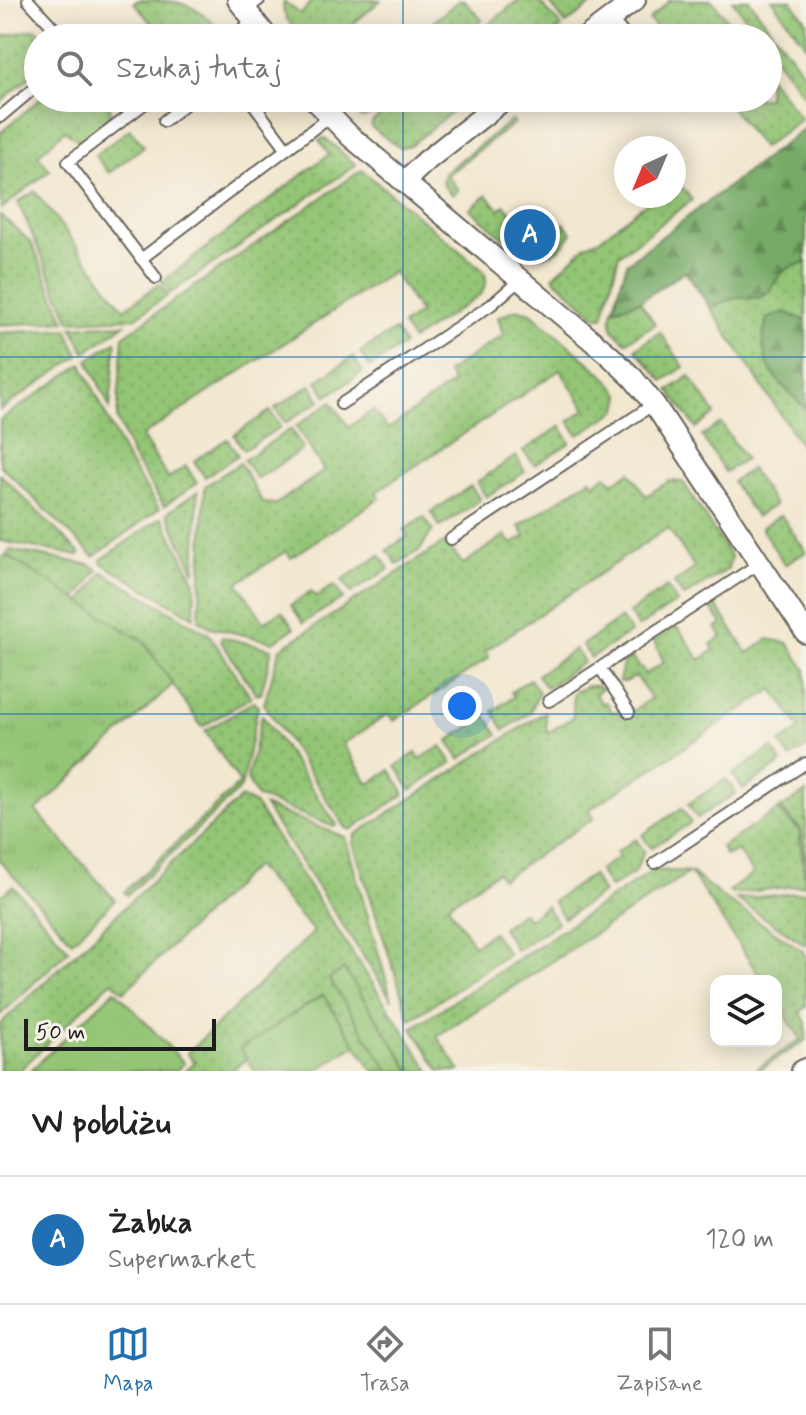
<!DOCTYPE html>
<html lang="pl">
<meta charset="utf-8">
<style>
:root{--surface:#fff;--page:#f2f2f2;--text:#222;--muted:#767676;--line:#e0e0e0;--accent:#1f6fb2}
body{margin:0;font-family:Mynerve,sans-serif;background:var(--page);color:var(--text)}
.controls{position:absolute;right:24px;bottom:24px;display:grid;overflow:hidden;border-radius:16px;box-shadow:0 4px 20px #0003}
.controls button{width:72px;height:72px;display:grid;place-items:center;padding:0;border:0;border-bottom:2px solid var(--line);background:var(--surface);color:var(--text);font:40px sans-serif}
.compass{position:absolute;left:614px;top:136px;width:72px;height:72px;border-radius:50%;background:var(--surface);box-shadow:0 4px 20px #0003;rotate:224deg}
.scale{position:absolute;left:24px;bottom:20px;width:192px;box-sizing:border-box;padding-left:8px;border:4px solid #1c1c1c;border-top:0;font-size:22px;line-height:28px;white-space:nowrap;color:#1c1c1c;-webkit-text-stroke:6px #f7f3e8;paint-order:stroke}
.you{position:absolute;left:462px;top:706px;width:28px;height:28px;margin:-20px;border:6px solid #fff;border-radius:50%;background:#1a73e8;box-shadow:0 0 0 12px #1a73e833}
.badge{display:grid;place-items:center;width:52px;height:52px;border-radius:50%;background:var(--accent);color:#fff;font-size:26px;font-weight:700}
.pin{position:absolute;translate:-50% -50%;border:4px solid #fff;box-shadow:0 2px 8px #0006}
.list{margin:0;padding:0;list-style:none}
h2{display:flex;justify-content:space-between;align-items:center;height:104px;margin:0;padding:0 32px;font-size:34px}
h2 small{font-size:26px;font-weight:400;color:var(--muted)}
.list li{display:grid;grid-template-columns:52px 1fr auto;gap:24px;align-items:center;box-sizing:border-box;height:128px;padding:0 32px;border-top:2px solid var(--line)}
.list b{display:block;font-size:30px;white-space:nowrap}
.list p{margin:0;font-size:26px;white-space:nowrap;color:var(--muted)}
.list em{font-size:26px;font-style:normal;color:var(--muted)}
.icon{flex:none;width:44px;height:44px;fill:none;stroke:currentColor;stroke-width:2;stroke-linecap:round;stroke-linejoin:round}
.map{position:relative;flex:none;width:806px;height:1071px;overflow:hidden}
.search{position:absolute;background:var(--surface);box-shadow:0 4px 20px #0003;left:24px;right:24px;top:24px;height:88px;display:flex;align-items:center;gap:20px;box-sizing:border-box;padding:0 28px;border-radius:44px;color:var(--muted);font-size:30px}
.sheet{height:232px;background:var(--surface)}
nav{display:flex;justify-content:space-around;align-items:center;box-sizing:border-box;height:112px;border-top:2px solid var(--line);background:var(--surface);font-size:22px;color:var(--muted)}
nav a{display:grid;justify-items:center;gap:4px}
nav .on{color:var(--accent)}
.map>svg:first-child{display:block}
</style>
<div class="map">
<svg width="806" height="1071" viewBox="0 0 806 1071">
<defs>
<pattern id="grass-dots" width="8" height="8" patternUnits="userSpaceOnUse" patternTransform="scale(2)"><rect width="8" height="8" fill="#93c575"/><path d="M2 2h.1M6 6h.1" fill="none" stroke="#7ea965" stroke-width="1.8" stroke-linecap="round"/></pattern>
<pattern id="forest-firs" width="22" height="20" patternUnits="userSpaceOnUse" patternTransform="scale(2)"><rect width="22" height="20" fill="#76aa66"/><path d="M5 1l3.5 6h-7zM16 11l3.5 6h-7z" fill="#608a53"/></pattern>
<pattern id="park-tufts" width="24" height="20" patternUnits="userSpaceOnUse" patternTransform="scale(2)"><rect width="24" height="20" fill="#93c575"/><path d="M3 7l-1-3M5 7V3M7 7l1-3M15 17l-1-3M17 17v-4M19 17l1-3" fill="none" stroke="#7ea965"/></pattern>
</defs>
<rect width="100%" height="100%" fill="#f7f3e8"/>
<filter id="ink" filterUnits="userSpaceOnUse"><feTurbulence type="fractalNoise" baseFrequency=".0125" numOctaves="2"/><feDisplacementMap in="SourceGraphic" scale="16" xChannelSelector="R" yChannelSelector="G"/><feConvolveMatrix kernelMatrix="1 2 1 2 8 2 1 2 1" color-interpolation-filters="sRGB"/></filter>
<filter id="wash" filterUnits="userSpaceOnUse"><feTurbulence type="fractalNoise" baseFrequency=".006" numOctaves="4" result="noise"/><feDisplacementMap in="SourceGraphic" scale="32" xChannelSelector="R" yChannelSelector="G"/><feGaussianBlur stdDeviation="1.8" result="paint"/><feColorMatrix in="noise" values="0 0 0 0 0 0 0 0 0 0 0 0 0 0 0 0 0 1.4 0 .05"/><feComposite in="paint" operator="in"/></filter>
<g filter="url(#wash)">
<rect width="100%" height="100%" fill="#f2e7cf"/>
<g fill="url(#grass-dots)" stroke="#587048" stroke-width="2">
<path d="M 138,0 C 173,0 194,0 218,29 L 206,38 L 138,38 L 153,25 L 134,3 Z"/>
<path d="M 313,0 L 381,0 L 337,38 L 302,38 C 294,27 279,15 284,2 L 301,14 Z"/>
<polygon points="459,0 464,0 482,20 460,38 433,38 425,29"/>
<polygon points="518,0 538,0 562,27 548,38 473,38"/>
<polygon points="547,0 598,0 566,24"/>
<polygon points="670,0 712,0 741,38 678,38 674,33 665,36 649,20"/>
<polygon points="732,0 749,0 806,76 806,98 768,48 768,38 761,38"/>
<polygon points="772,0 791,0 806,20 806,46"/>
<polygon points="35,29 49,38 38,38 38,70 0,102 0,32 5,36"/>
<polygon points="768,75 801,119 762,148 724,98 768,98"/>
<polygon points="41,98 105,98 110,107 111,117 88,138 77,140 65,130 38,155 50,170 1,209 0,133"/>
<polygon points="339,98 388,98 366,117 361,118"/>
<polygon points="401,98 469,98 411,145 400,148 371,127 372,122"/>
<path d="M 512,120 L 514,123 L 447,175 L 458,190 L 453,195 C 444,188 439,182 445,172 Z"/>
<polygon points="130,129 144,146 109,173 95,155"/>
<polygon points="325,138 356,165 171,293 162,282 329,154 319,140"/>
<path d="M 362,170 L 484,271 C 488,281 486,288 479,296 L 412,340 L 402,325 L 420,313 L 393,272 L 142,436 L 168,478 L 186,466 L 197,483 L 164,506 L 131,454 L 117,419 L 123,336 Z"/>
<polygon points="677,180 692,200 619,255 603,317 597,317 553,277 586,245 598,240 655,196 674,196 674,182"/>
<polygon points="35,191 124,309 159,284 168,295 135,318 70,321 18,202"/>
<polygon points="487,195 499,209 505,205 514,216 506,240 470,209"/>
<polygon points="0,215 31,242 65,321 0,325"/>
<path d="M 564,223 L 572,233 C 562,247 558,254 540,256 L 534,248 L 552,241 Z"/>
<path d="M 806,263 L 806,321 L 785,312 L 767,319 L 791,394 L 806,409 L 806,453 L 711,309 C 718,305 726,300 735,298 C 743,296 753,299 761,297 C 778,292 771,267 806,263 Z"/>
<path d="M 640,301 L 655,324 L 626,342 C 613,331 608,327 613,309 Z"/>
<polygon points="517,309 531,313 608,379 621,395 618,410 578,435 569,421 586,409 560,370 376,492 380,498 291,558 286,551 238,583 264,622 282,611 294,628 274,642 210,627 199,620 205,486 240,463 263,503 276,504 324,471 296,426 331,402 349,427 373,410 388,429 453,383 447,372 503,335 498,317"/>
<polygon points="125,324 85,353 72,327"/>
<polygon points="67,329 79,356 0,410 0,333"/>
<polygon points="395,330 404,345 370,367 360,352"/>
<polygon points="660,332 684,367 663,381 635,349"/>
<polygon points="116,341 110,408 88,360"/>
<polygon points="353,357 363,372 327,396 317,381"/>
<polygon points="82,364 125,456 159,509 94,557 0,465 0,420"/>
<polygon points="690,376 715,414 696,428 669,390"/>
<polygon points="311,385 320,401 285,423 275,408"/>
<polygon points="270,411 280,427 244,450 234,435"/>
<polygon points="721,423 745,459 725,472 702,436"/>
<polygon points="561,426 570,443 535,465 523,451"/>
<polygon points="291,429 303,449 257,479 244,460"/>
<polygon points="227,439 238,455 205,477 194,461"/>
<polygon points="516,456 525,472 486,497 477,482"/>
<polygon points="751,469 775,505 756,517 732,482"/>
<polygon points="630,472 646,496 669,481 683,482 731,557 728,569 684,597 674,583 695,568 668,528 485,651 489,658 394,721 388,714 343,744 369,784 390,770 404,792 403,795 351,830 346,828 264,704 280,649 445,542 463,564 505,535 512,544 525,536 519,526 591,479 594,484 606,475 613,483"/>
<polygon points="0,474 80,554 79,556 0,541"/>
<polygon points="471,486 480,500 440,527 431,512"/>
<polygon points="198,491 198,490 195,573 167,513"/>
<polygon points="781,515 806,552 785,565 761,528"/>
<polygon points="162,517 195,582 194,617 101,563 101,560"/>
<polygon points="424,517 433,530 420,550 397,564 387,550 408,536 404,530"/>
<polygon points="10,550 91,565 98,570 76,600 6,555"/>
<polygon points="380,555 389,569 351,593 342,580"/>
<polygon points="103,572 209,634 251,697 202,727 143,641 80,603"/>
<polygon points="334,585 343,598 303,623 291,605 311,591 316,597"/>
<polygon points="667,587 677,602 638,627 629,613"/>
<path d="M 715,604 L 748,653 L 768,639 L 788,643 L 806,670 L 806,748 L 790,758 L 780,743 L 800,729 L 773,689 L 589,810 L 594,818 L 502,879 L 497,872 L 448,905 L 474,945 L 493,932 L 508,954 L 410,1020 L 353,843 L 355,835 L 545,712 L 547,733 L 573,717 L 573,693 C 584,687 591,683 603,688 L 595,694 L 602,704 L 606,702 L 613,713 L 620,709 L 625,716 L 651,698 L 636,676 L 626,682 L 619,682 L 623,663 L 631,657 L 646,674 L 664,662 L 654,641 L 674,627 L 679,629 L 700,660 L 714,650 L 711,644 L 722,637 L 716,628 L 722,624 L 711,608 Z"/>
<polygon points="621,618 631,632 591,658 582,645"/>
<polygon points="222,637 272,649 261,694 256,694 220,640"/>
<polygon points="575,649 584,662 546,688 537,675"/>
<polygon points="530,679 539,692 530,713 504,730 493,711 514,696 511,692"/>
<polygon points="254,701 258,707 241,788 127,895 124,892 240,783 205,731"/>
<polygon points="262,715 337,825 334,827 257,797 247,779"/>
<polygon points="486,716 498,734 460,759 448,741"/>
<polygon points="441,746 452,763 411,790 396,766 416,753 420,759"/>
<polygon points="772,748 782,763 743,789 733,774"/>
<polygon points="726,779 736,793 697,818 688,804"/>
<polygon points="806,792 806,875 801,829 780,809"/>
<polygon points="241,798 254,803 430,1071 373,1071 323,995 241,1049 247,1059 231,1071 185,1071 195,1062 187,1053 314,932 255,866 124,992 112,981 19,1071 0,1071 0,1024"/>
<polygon points="264,806 345,837 392,1000"/>
<polygon points="682,808 691,823 651,848 642,835"/>
<polygon points="778,810 799,830 805,885 732,894 729,891 753,874 737,850 726,856 721,847"/>
<polygon points="636,839 644,851 635,872 610,888 599,870 619,857 616,852"/>
<polygon points="654,870 691,872 725,899 803,951 806,960 806,1007 800,1012 806,1022 806,1040 758,1071 753,1071 801,1039 776,1001 776,981 763,981 690,872 437,1036 460,1071 440,1071 412,1028"/>
<polygon points="592,875 603,893 564,918 553,901"/>
<polygon points="13,886 69,950 0,1015 0,896"/>
<polygon points="805,892 806,945 736,899"/>
<polygon points="546,906 557,923 516,950 502,927 523,912 528,919"/>
</g>
<g fill="url(#forest-firs)" stroke="#496341" stroke-width="2">
<path d="M 806,127 L 806,263 C 771,267 778,292 761,297 C 753,299 743,296 735,298 C 726,300 718,305 711,309 L 685,271 L 640,301 L 613,309 L 627,263 Z"/>
<path d="M 785,312 L 806,321 L 806,409 C 776,380 754,362 767,319 Z"/>
</g>
<polygon fill="url(#park-tufts)" stroke="#587048" stroke-width="2" points="6,555 143,641 173,684 36,811 115,900 72,941 0,861 0,560"/>
<g fill="#93c575" stroke="#587048" stroke-width="2">
<polygon points="344,969 411,1071 389,1071 329,979"/>
<polygon points="115,990 184,1063 176,1071 30,1071"/>
<polygon points="323,995 356,1045 316,1071 255,1071 240,1049"/>
</g>
</g>
<g filter="url(#ink)">
<g fill="none" stroke-linecap="round" stroke-linejoin="round">
<g stroke="#67635b" stroke-width="14">
<g id="service">
<polyline points="28,0 63,38"/>
<polyline points="246,10 259,0"/>
<polyline points="611,18 627,38"/>
<polyline points="230,38 254,21"/>
<polyline points="117,98 131,114"/>
<polyline points="152,98 68,162 156,278"/>
<polyline points="249,98 287,149"/>
<polyline points="590,105 600,98"/>
<polyline points="0,117 38,85"/>
<polyline points="164,121 193,98"/>
<polyline points="141,259 329,117"/>
<polyline points="341,404 491,305 521,279"/>
<polyline points="451,539 654,404"/>
<polyline points="600,668 629,712"/>
<polyline points="549,701 760,563"/>
<polyline points="655,863 806,763"/>
</g>
</g>
<g stroke="#67635b" stroke-width="24">
<g id="minor">
<polyline points="238,0 268,38"/>
<polyline points="585,38 635,0"/>
<polyline points="313,98 350,136 608,354 633,378 654,404 806,633"/>
<polyline points="405,181 426,161 506,98"/>
<polyline points="802,1071 806,1069"/>
</g>
</g>
<use href="#service" stroke="#fff" stroke-width="10"/>
<use href="#minor" stroke="#fff" stroke-width="20"/>
</g>
</g>
<path fill="none" stroke="#1f6fb2" stroke-width="2" stroke-opacity="0.55" d="M 403,0 L 403,38M 403,98 L 403,1071M 0,357 L 806,357M 0,714 L 806,714"/>
</svg>
<div class="controls">
<button><svg class="icon" aria-label="layers" viewBox="0 0 24 24"><path d="M12 4l9 5-9 5-9-5zM3 14l9 5 9-5"/></svg></button>
</div>
<svg class="compass" viewBox="-18 -18 36 36"><path d="M0-13l5 13h-10z" fill="#e53935"/><path d="M0 13l5-13h-10z" fill="#767676"/></svg>
<div class="scale">50 m</div>
<div class="you"></div>
<div class="pin badge" style="left:530px;top:235px">A</div>
<div class="search"><svg class="icon" aria-label="search" viewBox="0 0 24 24"><circle cx="10" cy="10" r="6"/><path d="M15 15l6 6"/></svg>Szukaj tutaj</div>
</div>
<section class="sheet">
<h2>W pobliżu<small></small></h2>
<ul class="list">
<li><span class="badge">A</span><div><b>Żabka</b><p>Supermarket</p></div><em>120 m</em></li>
</ul>
</section>
<nav>
<a class="on"><svg class="icon" aria-label="map" viewBox="0 0 24 24"><path d="M3 6l6-2 6 2 6-2v14l-6 2-6-2-6 2zM9 4v14M15 6v14"/></svg>Mapa</a>
<a><svg class="icon" aria-label="directions" viewBox="0 0 24 24"><path d="M12 3l9 9-9 9-9-9zM9 14v-3h6M13 9l2 2-2 2"/></svg>Trasa</a>
<a><svg class="icon" aria-label="saved" viewBox="0 0 24 24"><path d="M7 4h10v16l-5-4-5 4z"/></svg>Zapisane</a>
</nav>
